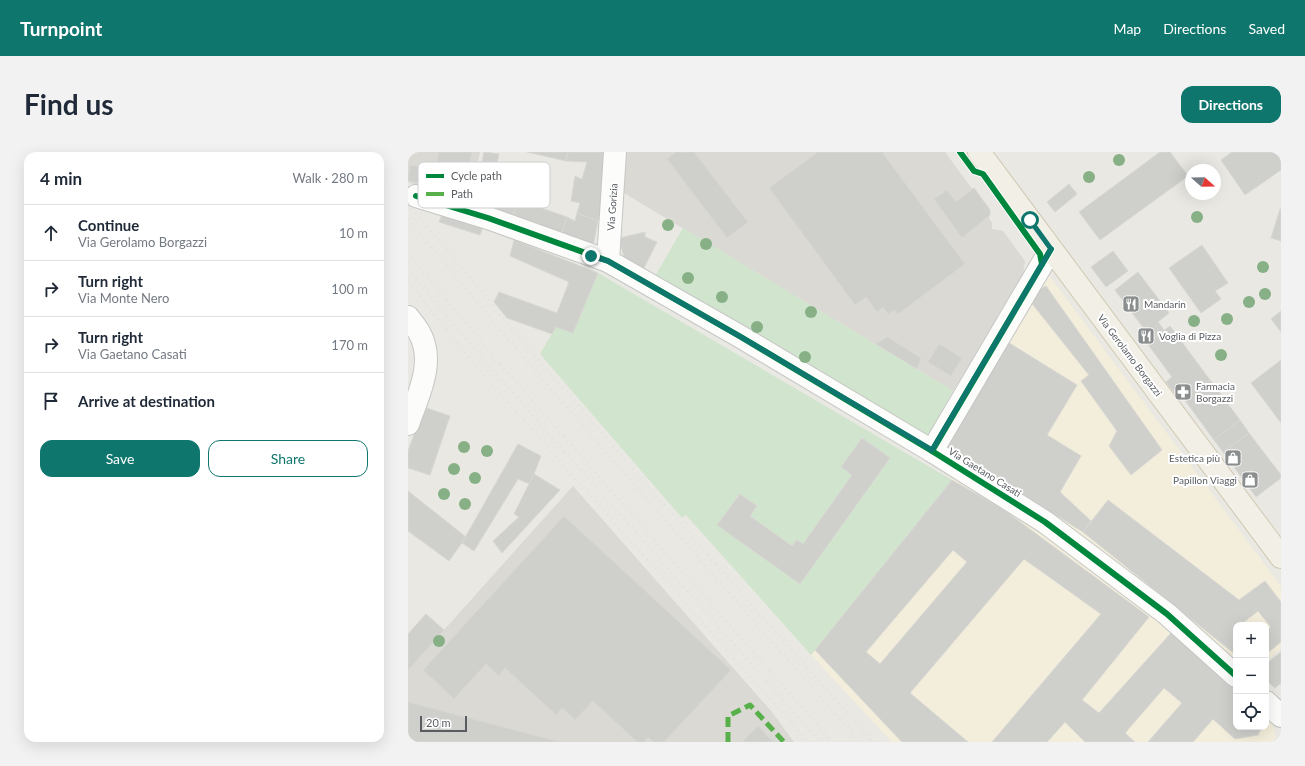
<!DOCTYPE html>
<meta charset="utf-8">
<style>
:root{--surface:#fff;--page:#f2f2f3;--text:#1f2937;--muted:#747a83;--line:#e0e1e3;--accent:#0f766e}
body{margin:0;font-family:Lato,sans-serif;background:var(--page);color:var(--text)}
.controls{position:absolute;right:12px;bottom:12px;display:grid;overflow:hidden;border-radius:8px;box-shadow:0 4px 16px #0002}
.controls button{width:36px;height:36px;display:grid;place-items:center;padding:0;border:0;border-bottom:1px solid var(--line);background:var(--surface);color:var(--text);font:20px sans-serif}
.compass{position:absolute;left:777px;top:12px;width:36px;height:36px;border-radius:50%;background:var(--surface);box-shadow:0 4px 16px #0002;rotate:110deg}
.scale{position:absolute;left:12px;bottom:10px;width:47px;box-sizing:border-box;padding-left:4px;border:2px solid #595d61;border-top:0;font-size:11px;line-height:14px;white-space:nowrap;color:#595d61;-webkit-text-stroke:3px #fff;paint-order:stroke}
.stop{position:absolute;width:12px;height:12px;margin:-9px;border:3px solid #0f766e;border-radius:50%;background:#fff}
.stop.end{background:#0f766e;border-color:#fff;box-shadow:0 1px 4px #0008}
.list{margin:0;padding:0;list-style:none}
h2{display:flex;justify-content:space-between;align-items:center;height:52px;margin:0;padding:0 16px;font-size:17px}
h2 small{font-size:13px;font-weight:400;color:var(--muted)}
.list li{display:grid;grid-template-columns:26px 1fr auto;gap:12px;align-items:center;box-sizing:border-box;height:56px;padding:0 16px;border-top:1px solid var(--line)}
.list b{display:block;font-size:15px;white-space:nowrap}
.list p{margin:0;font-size:13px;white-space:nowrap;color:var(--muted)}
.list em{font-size:13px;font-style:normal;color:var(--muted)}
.actions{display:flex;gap:8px;padding:12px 16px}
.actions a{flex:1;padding:9px 0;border:1px solid var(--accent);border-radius:12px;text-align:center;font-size:14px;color:var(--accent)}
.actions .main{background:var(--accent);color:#fff}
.icon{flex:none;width:22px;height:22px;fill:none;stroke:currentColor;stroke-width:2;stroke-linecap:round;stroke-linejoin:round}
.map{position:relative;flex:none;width:873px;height:590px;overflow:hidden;border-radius:12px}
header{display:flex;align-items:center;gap:24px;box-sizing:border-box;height:56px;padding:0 20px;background:var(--accent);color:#fff}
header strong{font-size:19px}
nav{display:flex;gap:22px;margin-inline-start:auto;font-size:14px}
.intro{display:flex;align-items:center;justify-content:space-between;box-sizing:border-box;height:96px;padding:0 24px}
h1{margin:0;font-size:28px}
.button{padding:10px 18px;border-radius:12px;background:var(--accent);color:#fff;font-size:14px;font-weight:700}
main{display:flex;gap:24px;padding:0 24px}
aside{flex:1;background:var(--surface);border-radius:12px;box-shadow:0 4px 16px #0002}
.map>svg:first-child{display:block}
</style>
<header>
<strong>Turnpoint</strong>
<nav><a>Map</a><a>Directions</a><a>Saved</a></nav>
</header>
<div class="intro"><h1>Find us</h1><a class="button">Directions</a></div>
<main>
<aside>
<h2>4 min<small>Walk · 280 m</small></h2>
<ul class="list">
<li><svg class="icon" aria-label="ahead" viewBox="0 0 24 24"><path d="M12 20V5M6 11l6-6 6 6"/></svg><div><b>Continue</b><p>Via Gerolamo Borgazzi</p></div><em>10 m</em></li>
<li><svg class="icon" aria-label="right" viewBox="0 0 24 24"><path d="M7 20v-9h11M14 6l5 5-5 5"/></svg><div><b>Turn right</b><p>Via Monte Nero</p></div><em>100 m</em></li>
<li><svg class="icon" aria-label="right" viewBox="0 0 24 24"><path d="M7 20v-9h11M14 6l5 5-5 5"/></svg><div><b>Turn right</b><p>Via Gaetano Casati</p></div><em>170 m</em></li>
<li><svg class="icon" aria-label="arrive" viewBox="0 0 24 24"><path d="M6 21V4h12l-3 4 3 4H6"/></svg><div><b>Arrive at destination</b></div></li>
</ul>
<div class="actions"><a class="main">Save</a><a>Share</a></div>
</aside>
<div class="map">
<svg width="873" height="590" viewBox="0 0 873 590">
<rect width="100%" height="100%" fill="#e9e8e3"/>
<polygon fill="#f3eedb" points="639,121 873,434 873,497 858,509 858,473 828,473 828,575 858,575 858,559 863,564 868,585 863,590 484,590 403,503 544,328 556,306 533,294"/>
<g fill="#dad9d4">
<polygon points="0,0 72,0 61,53 0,30"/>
<polygon points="218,0 537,0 564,37 566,36 581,56 582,61 581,66 584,71 584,77 595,79 617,109 614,129 545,239 216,41"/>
<polygon points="165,334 364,560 386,590 0,590 0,482 18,462 36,478"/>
</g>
<g fill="#d1e5ce" fill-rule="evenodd">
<polygon points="275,76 545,239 519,286 247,124"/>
<path d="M 190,121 L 544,328 L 403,503 L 278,363 L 274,366 L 132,202 L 148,175 L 165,181 ZM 454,286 L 482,306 L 392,432 L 310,373 L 332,342 L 349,354 L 342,364 L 384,394 L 389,388 L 395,392 L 444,323 L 433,315 Z"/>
</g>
<g fill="#cfcfcc" stroke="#d8d7d2" fill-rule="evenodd">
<polygon points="31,0 64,0 54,49 24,35"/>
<polygon points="76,0 91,2 84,36 69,33"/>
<polygon points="119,0 160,0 158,9"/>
<polygon points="160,0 204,0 203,8 190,69 169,61 172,51 163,49 167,24 174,27 179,10 158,9"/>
<polygon points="268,0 286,0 340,70 319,86 259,7"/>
<polygon points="410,0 474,0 557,112 490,162 486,158 480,162 475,155 469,160 458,145 447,153 361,36"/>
<polygon points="752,0 762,0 780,24 692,88 671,60"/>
<polygon points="824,0 873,0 873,18 837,43 813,8"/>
<polygon points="2,13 15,15 12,31 0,29"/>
<polygon points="661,32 669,42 647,60 639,50"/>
<polygon points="566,36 582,58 582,63 554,86 526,47 539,38 548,50"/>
<polygon points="82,39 110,48 104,66 76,56"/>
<polygon points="110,48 159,65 153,83 104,66"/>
<polygon points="872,57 873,57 873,89 863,86"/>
<polygon points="169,61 190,69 185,94 153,83 159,65 167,69"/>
<polygon points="34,62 75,75 72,83 31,70"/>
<polygon points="237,80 237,85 249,90 235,118 216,105 211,86"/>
<polygon points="106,88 190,121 165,181 148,175 144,182 99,166 86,150 91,140 149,161 161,130 102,104"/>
<polygon points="794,93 820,131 807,139 813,147 793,161 761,116"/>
<polygon points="705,99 720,119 698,135 683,115"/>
<polygon points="730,120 761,161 750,170 756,178 739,191 732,181 737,178 707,138"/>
<polygon points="638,134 754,298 723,323 701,294 709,279 673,229 681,223 622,149 626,141"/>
<polygon points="873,159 873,180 863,167"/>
<polygon points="762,174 802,228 773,249 758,230 764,225 739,191"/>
<polygon points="479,185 513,206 509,217 468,192"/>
<polygon points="598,189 669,233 639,283 673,304 652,340 683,369 675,380 556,306 533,294"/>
<polygon points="531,192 554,206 543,224 520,210"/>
<polygon points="873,208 873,271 843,231"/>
<polygon points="802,228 832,268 806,288 776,247"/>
<polygon points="16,255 42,264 22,323 0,316 0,299"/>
<polygon points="832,268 841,281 815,300 806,288"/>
<polygon points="841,281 873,323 873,326 848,345 815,300"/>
<polygon points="454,286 482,306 392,432 309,373 332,342 349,354 342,364 384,394 389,388 395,392 444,323 433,315"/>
<polygon points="110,292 133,304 122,332 110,327 66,399 54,391"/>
<polygon points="126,322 152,338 94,401 85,389 111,365 106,362"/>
<path d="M 544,328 L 593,356 L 741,465 L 674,548 L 691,561 L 763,481 L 828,537 L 828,575 L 854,575 L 850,583 L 827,587 L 805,567 L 785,590 L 740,590 L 774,551 L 756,536 L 717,581 L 727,590 L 677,590 L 657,570 L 639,590 L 584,590 L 693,462 L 616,407 L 502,541 L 560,590 L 494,590 L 407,498 ZM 545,398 L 559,410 L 472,512 L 458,500 Z"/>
<polygon points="0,339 58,385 41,409 0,379"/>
<polygon points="700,348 831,448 857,429 873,450 873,490 858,502 858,479 863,475 850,459 832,473 828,473 828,503 675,380"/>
<polygon points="156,364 323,518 256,590 245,590 240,585 236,590 229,590 185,549 167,568 154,556 148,563 97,516 91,524 78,512 46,547 15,518"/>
<polygon points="18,462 36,478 0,518 0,482"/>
<polygon points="873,500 873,531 867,536 858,528 858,512"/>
<polygon points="0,550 152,590 0,590"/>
<polygon points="350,574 365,590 334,590"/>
</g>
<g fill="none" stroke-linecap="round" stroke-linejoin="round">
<g stroke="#c6c6c5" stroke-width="24">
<g id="minor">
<polyline points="8,44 80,66 200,109 333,185 524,299 637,370 759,462 828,524"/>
<polyline points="200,109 207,0"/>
<path d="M 0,165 C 4,170 8,175 11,180 C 28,210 10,243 0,272"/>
<polyline points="524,299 643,97"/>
<polyline points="858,550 873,564"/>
</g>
</g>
<g stroke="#d0c8b2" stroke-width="24">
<polyline id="major" points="571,0 873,405"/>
</g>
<use href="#minor" stroke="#fcfcfb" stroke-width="22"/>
<use href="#major" stroke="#f2f0e6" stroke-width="22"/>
<g stroke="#e1e2e1" stroke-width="3" stroke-dasharray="1 5" stroke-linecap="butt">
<polyline points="0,51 103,176 320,426 465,590"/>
<polyline points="0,67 96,183 312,431 452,590"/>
<polyline points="0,101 81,199 424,590"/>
<polyline points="0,117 74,206 412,590"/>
<polyline points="0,130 67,213 400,590"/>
</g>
<polyline stroke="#58b04a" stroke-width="5" stroke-dasharray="10 5" stroke-linecap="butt" points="320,590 320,564 342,553 376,590"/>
<g stroke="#fff" stroke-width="8">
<g id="cycleway">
<polyline points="552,0 566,19 575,22 632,102 634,112"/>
<polyline points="8,44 80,66 200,109 333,185 524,299 637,370 759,462 828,524"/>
<polyline points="524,299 643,97"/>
</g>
</g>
<use href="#cycleway" stroke="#00873e" stroke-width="6"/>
</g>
<g fill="#87b086">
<circle cx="711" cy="8" r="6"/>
<circle cx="681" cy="25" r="6"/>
<circle cx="789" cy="65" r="6"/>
<circle cx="260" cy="73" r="6"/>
<circle cx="298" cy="92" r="6"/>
<circle cx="855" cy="115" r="6"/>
<circle cx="280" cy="126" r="6"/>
<circle cx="857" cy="142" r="6"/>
<circle cx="314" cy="145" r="6"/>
<circle cx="841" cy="150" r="6"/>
<circle cx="403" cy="160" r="6"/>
<circle cx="819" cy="167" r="6"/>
<circle cx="786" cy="169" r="6"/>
<circle cx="349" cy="175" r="6"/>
<circle cx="813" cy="203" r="6"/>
<circle cx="397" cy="205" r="6"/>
<circle cx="56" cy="295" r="6"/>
<circle cx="79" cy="299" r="6"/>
<circle cx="46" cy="317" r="6"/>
<circle cx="67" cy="326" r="6"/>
<circle cx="36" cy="342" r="6"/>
<circle cx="57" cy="352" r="6"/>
<circle cx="31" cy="489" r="6"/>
</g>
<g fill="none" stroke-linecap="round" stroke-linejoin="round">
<polyline stroke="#0f766e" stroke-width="5" points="183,104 200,109 333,185 524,298 643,97 622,68"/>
</g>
<defs>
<g id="restaurant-square" transform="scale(0.9)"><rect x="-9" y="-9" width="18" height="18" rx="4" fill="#8b8e8e" stroke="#fff"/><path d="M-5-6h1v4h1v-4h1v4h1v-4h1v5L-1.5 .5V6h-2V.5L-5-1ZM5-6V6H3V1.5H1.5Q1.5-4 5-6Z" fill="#fff"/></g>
<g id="pharmacy-square" transform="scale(0.9)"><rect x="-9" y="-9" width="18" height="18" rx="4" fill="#8b8e8e" stroke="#fff"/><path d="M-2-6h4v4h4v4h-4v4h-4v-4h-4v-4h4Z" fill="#fff"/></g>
<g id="shop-square" transform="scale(0.9)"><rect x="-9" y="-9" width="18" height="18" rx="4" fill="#8b8e8e" stroke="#fff"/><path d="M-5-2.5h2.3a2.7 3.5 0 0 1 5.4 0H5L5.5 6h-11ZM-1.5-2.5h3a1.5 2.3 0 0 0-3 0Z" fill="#fff"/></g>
</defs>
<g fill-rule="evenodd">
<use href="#restaurant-square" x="723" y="152"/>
<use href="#restaurant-square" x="738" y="184"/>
<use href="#pharmacy-square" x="775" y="240"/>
<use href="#shop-square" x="825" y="306"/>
<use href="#shop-square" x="842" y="328"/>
</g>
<g text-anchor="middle" stroke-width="4" stroke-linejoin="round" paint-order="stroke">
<g font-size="10" fill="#595d61" stroke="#fff">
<text transform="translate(204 55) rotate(-86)" y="4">Via Gorizia</text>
<text transform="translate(722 203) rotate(53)" y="4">Via Gerolamo Borgazzi</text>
<text transform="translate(577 320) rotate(32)" y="4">Via Gaetano Casati</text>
</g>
<g font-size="10" fill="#595d61" stroke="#fff" text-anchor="start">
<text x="736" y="156">Mandarin</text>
<text x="751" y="188">Voglia di Pizza</text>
<text x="788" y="238">Farmacia<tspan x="788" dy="12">Borgazzi</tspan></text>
<text x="812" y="310" text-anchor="end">Estetica più</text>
<text x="829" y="332" text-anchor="end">Papillon Viaggi</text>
</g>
</g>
<rect x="10" y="10" width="132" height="46" rx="6" fill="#fff" stroke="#cdced0" stroke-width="1"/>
<rect x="18" y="22" width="18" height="4" fill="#00873e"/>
<rect x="18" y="40" width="18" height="4" fill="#58b04a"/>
<g font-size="11" fill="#595d61">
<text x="43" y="28">Cycle path</text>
<text x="43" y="46">Path</text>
</g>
</svg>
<div class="controls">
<button>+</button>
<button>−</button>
<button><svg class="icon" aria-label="locate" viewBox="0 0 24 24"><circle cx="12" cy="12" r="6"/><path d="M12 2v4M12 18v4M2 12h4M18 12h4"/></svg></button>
</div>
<svg class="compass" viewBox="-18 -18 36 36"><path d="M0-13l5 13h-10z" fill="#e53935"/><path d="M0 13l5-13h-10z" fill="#747a83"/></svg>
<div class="scale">20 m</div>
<div class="stop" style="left:622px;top:68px"></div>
<div class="stop end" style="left:183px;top:104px"></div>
</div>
</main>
